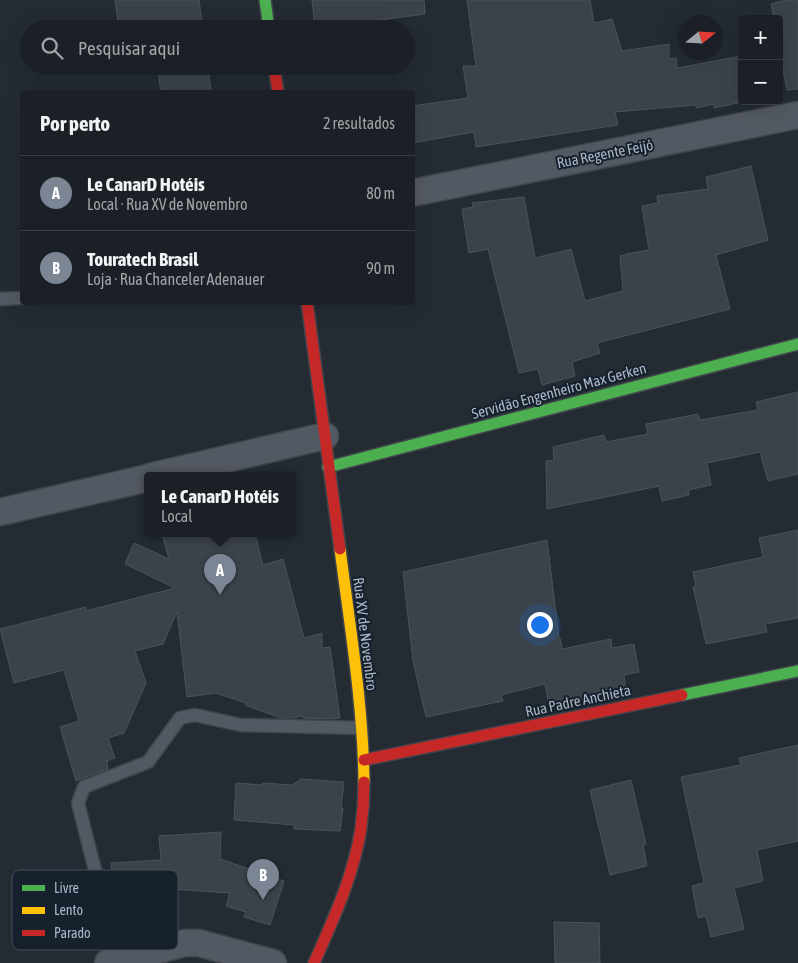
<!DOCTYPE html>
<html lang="pt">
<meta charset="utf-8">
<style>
:root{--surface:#1b2026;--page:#24282e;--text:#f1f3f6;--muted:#a0a3a7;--line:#393e43;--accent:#7c8593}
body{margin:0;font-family:"Asap Condensed",sans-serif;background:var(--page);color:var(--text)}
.controls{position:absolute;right:15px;top:15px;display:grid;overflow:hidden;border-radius:5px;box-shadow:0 5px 20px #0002}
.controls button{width:45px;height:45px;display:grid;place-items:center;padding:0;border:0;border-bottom:1px solid var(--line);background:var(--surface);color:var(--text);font:25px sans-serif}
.compass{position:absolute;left:678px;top:15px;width:45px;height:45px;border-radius:50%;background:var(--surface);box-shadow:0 5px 20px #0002;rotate:72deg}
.you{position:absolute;left:539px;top:624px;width:18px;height:18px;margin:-12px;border:4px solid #fff;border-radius:50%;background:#1a73e8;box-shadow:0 0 0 8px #1a73e833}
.badge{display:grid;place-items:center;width:32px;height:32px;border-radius:50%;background:var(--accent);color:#fff;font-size:16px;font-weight:700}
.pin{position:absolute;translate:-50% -41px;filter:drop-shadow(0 1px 2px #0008)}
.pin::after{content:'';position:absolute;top:26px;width:18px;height:15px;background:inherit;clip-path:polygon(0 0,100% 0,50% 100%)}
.popup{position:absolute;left:144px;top:472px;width:152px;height:65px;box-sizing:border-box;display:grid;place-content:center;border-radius:5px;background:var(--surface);filter:drop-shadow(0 1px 4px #0005);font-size:16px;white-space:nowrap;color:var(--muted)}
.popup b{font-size:19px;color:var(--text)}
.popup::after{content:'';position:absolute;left:50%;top:100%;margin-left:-10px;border:10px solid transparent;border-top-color:var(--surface)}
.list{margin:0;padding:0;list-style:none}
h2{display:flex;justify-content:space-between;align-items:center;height:65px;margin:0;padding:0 20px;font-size:21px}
h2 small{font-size:16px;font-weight:400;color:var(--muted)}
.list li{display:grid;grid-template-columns:32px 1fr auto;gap:15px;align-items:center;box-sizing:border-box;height:75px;padding:0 20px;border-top:1px solid var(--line)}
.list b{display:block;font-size:19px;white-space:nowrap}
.list p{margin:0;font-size:16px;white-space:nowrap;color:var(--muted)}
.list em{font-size:16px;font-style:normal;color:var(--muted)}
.icon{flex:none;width:28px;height:28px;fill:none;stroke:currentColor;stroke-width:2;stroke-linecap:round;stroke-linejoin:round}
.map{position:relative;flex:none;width:798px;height:963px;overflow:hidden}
.search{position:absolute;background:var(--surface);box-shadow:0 5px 20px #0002;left:20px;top:20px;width:395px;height:55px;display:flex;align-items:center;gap:12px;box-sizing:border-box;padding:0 18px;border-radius:28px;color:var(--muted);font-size:19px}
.panel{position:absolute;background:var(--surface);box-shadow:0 5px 20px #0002;left:20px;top:90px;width:395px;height:215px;border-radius:5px}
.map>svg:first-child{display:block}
</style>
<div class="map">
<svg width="798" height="963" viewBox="0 0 798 963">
<rect width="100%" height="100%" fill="#242b33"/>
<g fill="#3b4249" stroke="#4b525b">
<polygon points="115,0 199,0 203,29 119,29"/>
<polygon points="312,0 424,0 425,14 357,23 358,25 326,29 315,29"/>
<polygon points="467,0 590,0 594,23 612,19 622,51 669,44 669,59 676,58 677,68 742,56 742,102 714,108 714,104 696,108 696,105 615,112 618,125 476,147 474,132 412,143 412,106 468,98 463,66 476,66"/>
<polygon points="786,0 798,0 798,89 787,90 779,50 779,19 774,19 771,4"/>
<polygon points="157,66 208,66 211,92 161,92"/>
<polygon points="751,166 768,240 716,255 730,309 597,343 600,353 572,362 575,376 542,385 538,369 519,373 488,249 469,253 462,209 473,207 472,203 524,197 535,258 571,249 585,301 623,291 620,256 626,255 626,254 649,250 642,206 658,203 657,196 708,189 706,177"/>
<polygon points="798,392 798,474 768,481 760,452 707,463 711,485 688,490 689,495 662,501 659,486 547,509 546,461 554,460 553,447 604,435 606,442 648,434 646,424 698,414 700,420 758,410 756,402"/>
<polygon points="798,530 798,618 765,624 767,632 706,644 693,587 696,586 693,572 763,557 759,538"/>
<polygon points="162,534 255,534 263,565 283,559 304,638 322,633 322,648 330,647 340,718 329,719 303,718 303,716 292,718 281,718 245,705 246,703 216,693 187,697 177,612 163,644 135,651 146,683 124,733 108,738 115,758 107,761 108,769 76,781 60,727 79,721 64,670 14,683 0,629 86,607 86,611 175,588 125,564 134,543 169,559"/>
<polygon points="547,540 559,638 560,638 562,649 611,639 612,648 634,644 639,672 624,675 626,690 549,706 545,684 501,695 503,701 426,717 413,661 403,572"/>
<polygon points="798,745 798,841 757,850 763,881 734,888 744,929 711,937 706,916 698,918 692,886 704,883 681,777 741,765 739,758"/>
<polygon points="301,779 344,782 341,808 343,808 340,831 294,829 294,825 234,820 236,783 262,785 263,783 292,785"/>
<polygon points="631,780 646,844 643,845 647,866 610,875 590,790"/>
<polygon points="221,832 220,859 284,881 270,925 244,917 246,912 226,906 230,893 171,889 173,920 134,922 133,918 116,920 111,863 161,860 159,836"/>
<polygon points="554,922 599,923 600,963 555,963"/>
</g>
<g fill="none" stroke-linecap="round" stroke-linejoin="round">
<g stroke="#40454b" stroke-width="15">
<g id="lane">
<polyline points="0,299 22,298"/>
<polyline points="118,961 78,803 84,787 148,762 180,718 195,715 241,725 361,728"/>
</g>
</g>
<g stroke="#40454b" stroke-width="29">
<g id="street">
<polyline points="412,193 798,115"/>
<polyline points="153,476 325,436"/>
<polyline points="0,512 148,478"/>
<polyline points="108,963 185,943 199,943 273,963"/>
</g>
</g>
<g stroke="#40454b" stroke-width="14">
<g id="fast">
<polyline points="265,0 269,29"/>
<polyline points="328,467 798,344"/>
<polyline points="682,695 798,671"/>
</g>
</g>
<g stroke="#40454b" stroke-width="14">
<path id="slow" d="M 340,549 C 350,627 363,704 364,782"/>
</g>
<g stroke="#40454b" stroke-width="14">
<g id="jam">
<polyline points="274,66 278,92"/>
<polyline points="307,302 340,549"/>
<polyline points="364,760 682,695"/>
<path d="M 314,963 C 333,920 354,875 361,828 C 363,813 364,797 364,782"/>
</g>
</g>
<use href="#lane" stroke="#535962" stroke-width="12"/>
<use href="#street" stroke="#535962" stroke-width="26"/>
<use href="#fast" stroke="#4caf50" stroke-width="11"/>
<use href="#slow" stroke="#ffc107" stroke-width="11"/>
<use href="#jam" stroke="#c62828" stroke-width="11"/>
</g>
<g text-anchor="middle" stroke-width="4" stroke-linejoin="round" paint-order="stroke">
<g font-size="15" fill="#abb6c6" stroke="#17212d">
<text transform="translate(605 154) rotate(-11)" y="5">Rua Regente Feijó</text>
<text transform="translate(559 391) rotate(-15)" y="5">Servidão Engenheiro Max Gerken</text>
<text transform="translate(365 634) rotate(83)" y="5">Rua XV de Novembro</text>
<text transform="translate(578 701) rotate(-12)" y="5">Rua Padre Anchieta</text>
</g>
</g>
<rect x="12" y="870" width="166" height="80" rx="8" fill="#17212d" stroke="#434e5b" stroke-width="1"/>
<rect x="22" y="885" width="23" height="6" fill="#4caf50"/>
<rect x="22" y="907" width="23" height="7" fill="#ffc107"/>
<rect x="22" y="930" width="23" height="6" fill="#c62828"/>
<g font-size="14" fill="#abb6c6">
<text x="54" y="893">Livre</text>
<text x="54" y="915">Lento</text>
<text x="54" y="938">Parado</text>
</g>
</svg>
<div class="controls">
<button>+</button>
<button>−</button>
</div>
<svg class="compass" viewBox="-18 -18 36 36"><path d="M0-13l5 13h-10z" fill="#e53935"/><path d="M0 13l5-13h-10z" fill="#a0a3a7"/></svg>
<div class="you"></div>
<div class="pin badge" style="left:220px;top:595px">A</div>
<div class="popup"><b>Le CanarD Hotéis</b>Local</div>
<div class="pin badge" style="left:263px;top:900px">B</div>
<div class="search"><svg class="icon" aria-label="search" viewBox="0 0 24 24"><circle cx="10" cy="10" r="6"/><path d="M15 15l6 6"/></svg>Pesquisar aqui</div>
<section class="panel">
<h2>Por perto<small>2 resultados</small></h2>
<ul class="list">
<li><span class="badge">A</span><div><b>Le CanarD Hotéis</b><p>Local · Rua XV de Novembro</p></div><em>80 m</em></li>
<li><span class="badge">B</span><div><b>Touratech Brasil</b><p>Loja · Rua Chanceler Adenauer</p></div><em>90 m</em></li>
</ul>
</section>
</div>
